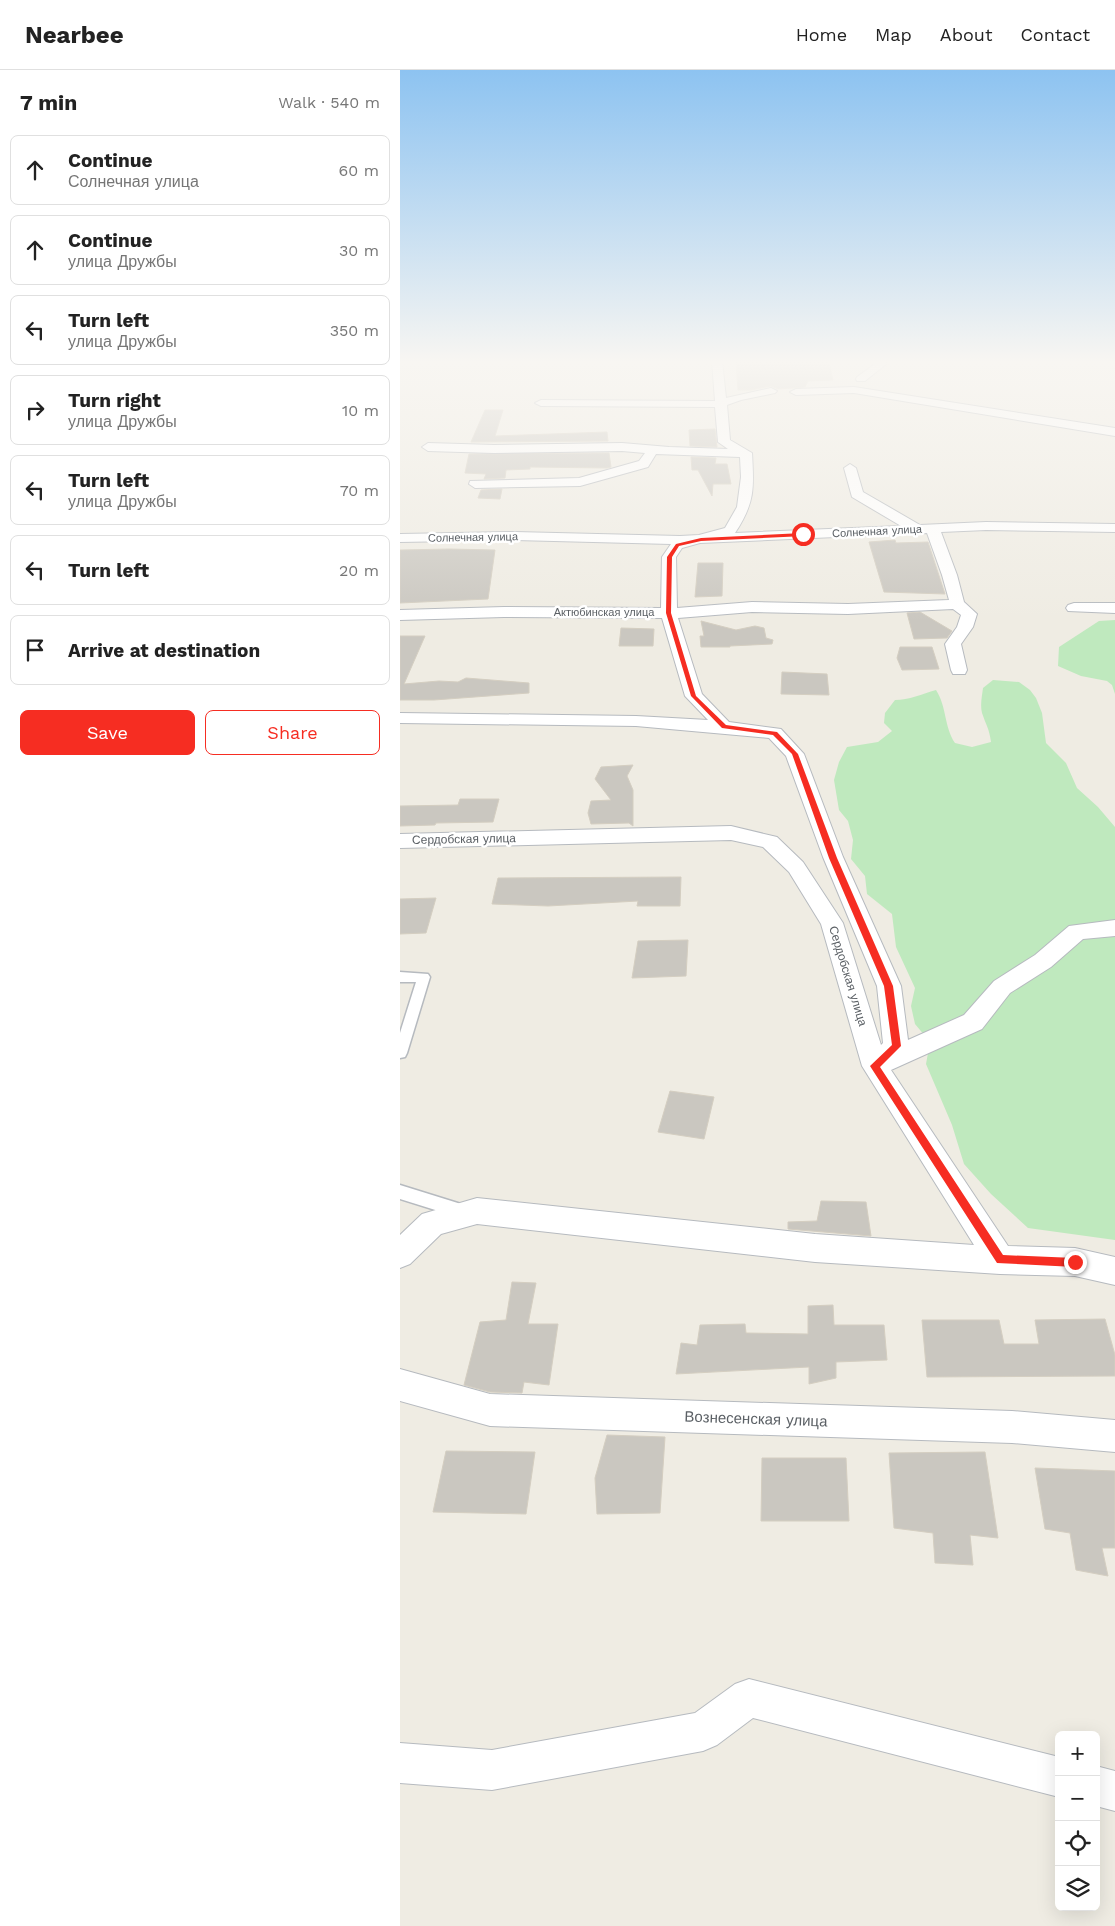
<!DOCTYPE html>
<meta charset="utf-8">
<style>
:root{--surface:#fff;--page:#f6f6f6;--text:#222;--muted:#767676;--line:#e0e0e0;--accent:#f62d22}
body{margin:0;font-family:"Work Sans",sans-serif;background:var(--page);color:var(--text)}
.controls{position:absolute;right:15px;bottom:15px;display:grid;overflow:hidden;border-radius:8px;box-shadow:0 5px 20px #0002}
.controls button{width:45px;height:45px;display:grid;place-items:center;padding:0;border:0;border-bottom:1px solid var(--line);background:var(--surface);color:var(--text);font:25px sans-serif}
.stop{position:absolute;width:15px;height:15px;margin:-11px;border:4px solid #f62d22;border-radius:50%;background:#fff}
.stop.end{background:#f62d22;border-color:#fff;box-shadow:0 1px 5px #0008}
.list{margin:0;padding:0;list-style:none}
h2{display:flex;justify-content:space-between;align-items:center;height:65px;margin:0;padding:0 20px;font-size:21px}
h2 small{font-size:16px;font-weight:400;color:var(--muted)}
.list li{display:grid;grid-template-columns:32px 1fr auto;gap:15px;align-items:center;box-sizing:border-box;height:70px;margin:0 10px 10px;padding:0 10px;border:1px solid var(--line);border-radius:8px}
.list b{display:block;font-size:19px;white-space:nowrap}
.list p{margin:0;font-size:16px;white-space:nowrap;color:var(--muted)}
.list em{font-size:16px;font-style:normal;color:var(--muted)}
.actions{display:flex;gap:10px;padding:15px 20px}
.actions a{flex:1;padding:11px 0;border:1px solid var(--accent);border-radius:8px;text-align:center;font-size:18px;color:var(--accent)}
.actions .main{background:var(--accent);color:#fff}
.icon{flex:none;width:28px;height:28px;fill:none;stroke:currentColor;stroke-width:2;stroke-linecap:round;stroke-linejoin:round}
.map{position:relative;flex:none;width:715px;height:1856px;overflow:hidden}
header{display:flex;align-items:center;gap:30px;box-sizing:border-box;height:70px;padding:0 25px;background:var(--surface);border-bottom:1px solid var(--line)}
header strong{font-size:24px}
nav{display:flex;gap:28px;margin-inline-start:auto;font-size:18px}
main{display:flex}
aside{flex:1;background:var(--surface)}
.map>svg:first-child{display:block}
</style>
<header>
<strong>Nearbee</strong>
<nav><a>Home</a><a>Map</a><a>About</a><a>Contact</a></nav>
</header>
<main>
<aside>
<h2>7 min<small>Walk · 540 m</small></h2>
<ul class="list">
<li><svg class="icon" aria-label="ahead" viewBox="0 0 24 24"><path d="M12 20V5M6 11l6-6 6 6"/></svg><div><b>Continue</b><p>Солнечная улица</p></div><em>60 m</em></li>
<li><svg class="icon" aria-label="ahead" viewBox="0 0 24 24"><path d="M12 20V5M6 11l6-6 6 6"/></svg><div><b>Continue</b><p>улица Дружбы</p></div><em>30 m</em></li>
<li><svg class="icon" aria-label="left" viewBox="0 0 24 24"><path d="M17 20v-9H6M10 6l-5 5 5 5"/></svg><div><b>Turn left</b><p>улица Дружбы</p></div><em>350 m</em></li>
<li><svg class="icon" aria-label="right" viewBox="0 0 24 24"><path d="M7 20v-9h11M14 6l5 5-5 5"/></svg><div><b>Turn right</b><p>улица Дружбы</p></div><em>10 m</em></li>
<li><svg class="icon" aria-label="left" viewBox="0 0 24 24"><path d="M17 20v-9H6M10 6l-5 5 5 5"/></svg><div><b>Turn left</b><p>улица Дружбы</p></div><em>70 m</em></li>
<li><svg class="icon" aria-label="left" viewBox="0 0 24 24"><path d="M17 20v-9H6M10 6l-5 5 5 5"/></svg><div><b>Turn left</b></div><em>20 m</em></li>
<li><svg class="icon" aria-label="arrive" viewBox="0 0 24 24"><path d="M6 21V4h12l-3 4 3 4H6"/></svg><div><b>Arrive at destination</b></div></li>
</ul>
<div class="actions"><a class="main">Save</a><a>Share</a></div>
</aside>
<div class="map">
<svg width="715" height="1856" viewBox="0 0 715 1856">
<rect width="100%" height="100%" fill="#efece3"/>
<g fill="#bfe9be">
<polygon points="715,550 715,624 712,615 707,611 681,606 658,596 659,577 699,551"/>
<path d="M 593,610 L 619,612 L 630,620 L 636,628 L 642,643 L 646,673 L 666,693 L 677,718 L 698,737 L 715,757 L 715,1170 L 628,1158 L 591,1124 L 564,1094 L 552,1055 L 526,994 L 530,972 L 515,954 L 511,936 L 515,918 L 496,877 L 492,844 L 467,824 L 465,806 L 451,789 L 453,770 L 448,751 L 439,740 L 434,710 L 439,692 L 447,677 L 478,672 L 492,661 L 484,653 L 485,643 L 495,630 C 509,630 522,624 536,620 C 547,637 544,657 555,673 L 572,677 L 591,672 C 589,658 586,655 582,643 C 580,635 582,626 583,618 Z"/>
</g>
<g fill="#cac7c0" stroke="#d4cec1">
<polygon points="429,292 433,310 408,311 405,317 393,318 378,319 371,316 351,320 338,320 336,293"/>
<polygon points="85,340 103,340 95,366 207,362 208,371 71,372"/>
<polygon points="315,359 317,377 290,376 289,360"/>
<polygon points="209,383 211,397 207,398 130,397 130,399 106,400 105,408 84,409 86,404 65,403 69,384"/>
<polygon points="291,387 316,388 315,394 327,394 331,414 313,414 312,426 298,400 292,400"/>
<polygon points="102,419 100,429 78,428 81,420"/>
<polygon points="495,470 496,473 528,472 545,524 484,522 469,472"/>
<polygon points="49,479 95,480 88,529 0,533 0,480"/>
<polygon points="298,493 323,493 322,526 295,527"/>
<polygon points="520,542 552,561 547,568 514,569 507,543"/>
<polygon points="301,551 336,560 355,556 364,558 366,568 373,570 372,574 330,576 330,577 301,577 300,566 304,566"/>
<polygon points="221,558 254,559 253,576 219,576"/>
<polygon points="0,566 25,566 4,614 39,611 58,612 66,608 129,613 129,623 34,630 0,630"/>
<polygon points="500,577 532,577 539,599 502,600 497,588"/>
<polygon points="382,602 427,604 429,625 381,624"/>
<polygon points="233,695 227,706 233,720 233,756 229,753 191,754 188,743 191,731 211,730 195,709 201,697"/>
<polygon points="60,729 99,729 93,752 36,753 35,755 0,756 0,736 58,735"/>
<polygon points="281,807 280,836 237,836 238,831 148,836 92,834 98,808"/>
<polygon points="36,828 26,863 0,864 0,829"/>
<polygon points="288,870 286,906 232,908 238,871"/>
<polygon points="270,1021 314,1027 304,1069 258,1062"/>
<polygon points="421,1131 466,1132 471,1166 388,1159 388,1152 417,1151"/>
<polygon points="112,1212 136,1213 128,1254 158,1254 149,1315 124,1312 122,1323 90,1322 64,1315 80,1252 106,1250"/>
<polygon points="433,1235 434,1255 484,1255 487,1290 436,1292 436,1308 409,1314 409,1297 276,1304 281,1273 297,1275 300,1255 345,1254 346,1263 408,1264 408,1236"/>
<polygon points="705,1249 715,1285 715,1306 527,1307 522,1250 599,1250 604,1274 639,1274 635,1250"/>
<polygon points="207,1365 265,1367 260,1443 197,1444 195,1408"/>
<polygon points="46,1381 135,1382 126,1444 33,1442"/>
<polygon points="585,1382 598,1468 570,1465 573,1495 535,1493 533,1463 494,1458 489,1383"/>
<polygon points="362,1388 446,1388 449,1451 361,1451"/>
<polygon points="635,1398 715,1401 715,1478 702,1478 708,1506 676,1500 670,1463 645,1459"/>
</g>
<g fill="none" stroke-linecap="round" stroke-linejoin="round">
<g stroke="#b6babf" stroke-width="3">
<g id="service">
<polygon points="0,902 28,904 30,907 7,983 5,987 0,988 0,963 16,912 0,912"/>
<polygon points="0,1115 61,1134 66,1136 68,1141 66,1146 61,1148 0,1129"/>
</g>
</g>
<g stroke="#b6babf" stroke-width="2">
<g id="minor">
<path d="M 312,291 L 322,291 L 326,328 L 371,318 L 377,321 L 375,323 L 341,330 L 327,335 L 330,370 L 352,383 C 354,418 355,433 335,463 L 501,456 L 452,427 L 444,398 L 450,394 L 456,398 L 463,422 L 520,455 L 586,452 L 715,454 L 715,462 L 586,460 L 541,462 L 557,505 L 564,532 L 577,544 L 573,557 L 561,574 L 567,600 L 565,604 L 553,604 L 551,600 L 545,574 L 557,557 L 561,545 L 553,539 L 448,544 L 352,542 L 278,548 L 302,624 L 329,652 L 381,659 L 404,684 L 443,787 L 501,916 L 508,970 L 564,945 L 594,911 L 635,885 L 669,856 L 715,850 L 715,866 L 683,869 L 651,897 L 610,923 L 582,959 L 491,1000 L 608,1176 L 675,1178 L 715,1187 L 715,1215 L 675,1206 L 600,1204 L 415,1192 L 77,1154 L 41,1164 L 10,1194 L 0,1198 L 0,1165 L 22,1144 L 77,1128 L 415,1164 L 574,1175 L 462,996 L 421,854 L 389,802 L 363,777 L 331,770 L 0,778 L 0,764 L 331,756 L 377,767 L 403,792 L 443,853 L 481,975 L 483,973 L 477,916 L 423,787 L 386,686 L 369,668 L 236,656 L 0,653 L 0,643 L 236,646 L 308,650 L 285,626 L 262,548 L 104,547 L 0,550 L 0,540 L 104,537 L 261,538 L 262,487 L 271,474 L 115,470 L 0,472 L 0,464 L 115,462 L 280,466 L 299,465 L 325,458 L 337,437 L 341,407 L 340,387 L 256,384 L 248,397 L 180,416 L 75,418 L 69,414 L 70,411 L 179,408 L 239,391 L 245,383 L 222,381 L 94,383 L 28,381 L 22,377 L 28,373 L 94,375 L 222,373 L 269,377 L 328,379 L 318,372 L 315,337 L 141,336 L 135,333 L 141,330 L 315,331 ZM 527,463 L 542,505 L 549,530 L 448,534 L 352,532 L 277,538 L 276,487 L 282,478 L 300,473 Z"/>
<polygon points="473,291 484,291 486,294 465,311 457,311 456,309 457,307 475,294"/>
<polygon points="454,317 715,358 715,366 454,323 396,325 390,322 396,319"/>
<polygon points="674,533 715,533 715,543 668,541 666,538 668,535"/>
<polygon points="0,1299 90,1324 612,1341 715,1350 715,1382 612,1373 90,1356 0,1331"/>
<polygon points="349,1609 659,1687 659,1727 353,1648 317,1675 303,1681 92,1720 0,1713 0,1673 92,1680 295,1643 335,1614"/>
<polygon points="696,1696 715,1701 715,1741 696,1736"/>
</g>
</g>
<use href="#service" fill="#fff" fill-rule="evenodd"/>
<use href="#minor" fill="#fff" fill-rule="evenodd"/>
</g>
<linearGradient id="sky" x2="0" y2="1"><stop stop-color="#8dc3f1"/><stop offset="0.53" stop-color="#f8f6f2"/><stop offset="1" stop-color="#f8f6f2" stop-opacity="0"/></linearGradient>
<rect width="715" height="551" fill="url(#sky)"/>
<polygon fill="#f62d22" points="403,463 405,466 301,471 279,476 272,487 271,543 296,626 326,655 377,662 398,684 437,788 493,916 501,976 480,997 603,1185 675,1188 680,1192 675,1197 597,1193 470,996 492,975 484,916 429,788 392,684 373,665 322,658 291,626 266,543 267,487 276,474 301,468"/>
<g text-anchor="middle" stroke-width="5" stroke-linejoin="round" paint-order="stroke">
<g font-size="11" fill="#5b6065" stroke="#fff">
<text transform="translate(477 461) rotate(-3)" y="4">Солнечная улица</text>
<text transform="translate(73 467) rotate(-1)" y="4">Солнечная улица</text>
<text x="204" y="546">Актюбинская улица</text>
</g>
<g font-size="12" fill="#5b6065" stroke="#fff">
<text transform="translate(64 769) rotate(-1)" y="4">Сердобская улица</text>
<text transform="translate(448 906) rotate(73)" y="4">Сердобская улица</text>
</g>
<g font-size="15" fill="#5b6065" stroke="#fff">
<text transform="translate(356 1349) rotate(2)" y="5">Вознесенская улица</text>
</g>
</g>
</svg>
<div class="controls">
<button>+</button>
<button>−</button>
<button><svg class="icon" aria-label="locate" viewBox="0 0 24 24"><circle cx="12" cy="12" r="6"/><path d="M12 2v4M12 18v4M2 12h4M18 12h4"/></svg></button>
<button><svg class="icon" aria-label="layers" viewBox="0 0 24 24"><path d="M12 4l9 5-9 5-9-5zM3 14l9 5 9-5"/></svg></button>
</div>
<div class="stop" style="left:403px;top:464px"></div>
<div class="stop end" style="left:675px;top:1192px"></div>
</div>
</main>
